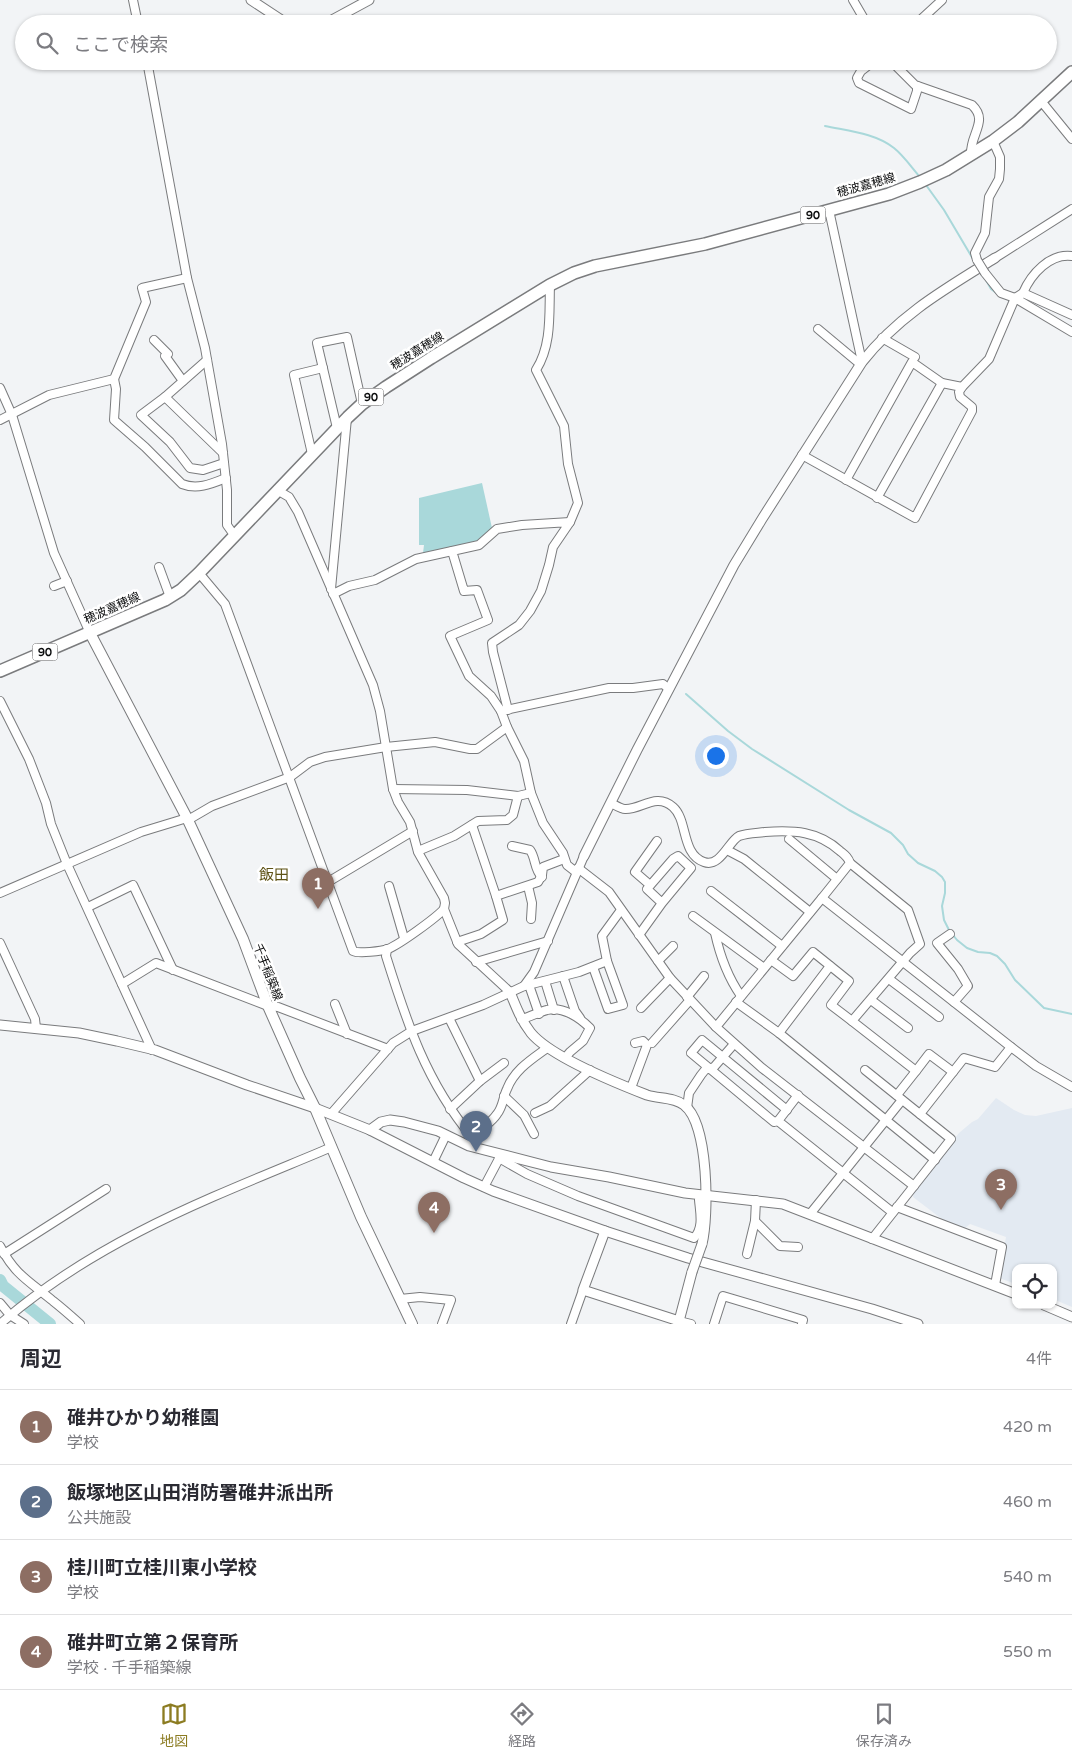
<!DOCTYPE html>
<html lang="ja">
<meta charset="utf-8">
<style>
:root{--surface:#fff;--page:#f7f7f7;--text:#2b2b33;--muted:#7c7c81;--line:#e1e1e2;--accent:#8c7c22}
body{margin:0;font-family:"Varela Round","Noto Sans JP",sans-serif;background:var(--page);color:var(--text)}
.controls{position:absolute;right:15px;bottom:15px;display:grid;overflow:hidden;border-radius:10px;box-shadow:0 1px 4px #0004}
.controls button{width:45px;height:45px;display:grid;place-items:center;padding:0;border:0;border-bottom:1px solid var(--line);background:var(--surface);color:var(--text);font:25px sans-serif}
.you{position:absolute;left:715px;top:755px;width:18px;height:18px;margin:-12px;border:4px solid #fff;border-radius:50%;background:#1a73e8;box-shadow:0 0 0 8px #1a73e833}
.badge{display:grid;place-items:center;width:32px;height:32px;border-radius:50%;background:var(--accent);color:#fff;font-size:16px;font-weight:700}
.pin{position:absolute;translate:-50% -41px;filter:drop-shadow(0 1px 2px #0008)}
.pin::after{content:'';position:absolute;top:26px;width:18px;height:15px;background:inherit;clip-path:polygon(0 0,100% 0,50% 100%)}
.list{margin:0;padding:0;list-style:none}
h2{display:flex;justify-content:space-between;align-items:center;height:65px;margin:0;padding:0 20px;font-size:21px}
h2 small{font-size:16px;font-weight:400;color:var(--muted)}
.list li{display:grid;grid-template-columns:32px 1fr auto;gap:15px;align-items:center;box-sizing:border-box;height:75px;padding:0 20px;border-top:1px solid var(--line)}
.list b{display:block;font-size:19px;white-space:nowrap}
.list p{margin:0;font-size:16px;white-space:nowrap;color:var(--muted)}
.list em{font-size:16px;font-style:normal;color:var(--muted)}
.icon{flex:none;width:28px;height:28px;fill:none;stroke:currentColor;stroke-width:2;stroke-linecap:round;stroke-linejoin:round}
.map{position:relative;flex:none;width:1072px;height:1324px;overflow:hidden}
.search{position:absolute;background:var(--surface);box-shadow:0 1px 4px #0004;left:15px;right:15px;top:15px;height:55px;display:flex;align-items:center;gap:12px;box-sizing:border-box;padding:0 18px;border-radius:28px;color:var(--muted);font-size:19px}
.sheet{height:365px;background:var(--surface)}
nav{display:flex;justify-content:space-around;align-items:center;box-sizing:border-box;height:70px;border-top:1px solid var(--line);background:var(--surface);font-size:14px;color:var(--muted)}
nav a{display:grid;justify-items:center;gap:2px}
nav .on{color:var(--accent)}
.map>svg:first-child{display:block}
</style>
<div class="map">
<svg width="1072" height="1324" viewBox="0 0 1072 1324">
<rect width="100%" height="100%" fill="#f2f4f6"/>
<polygon fill="#e3eaf2" points="996,1098 1014,1110 1025,1115 1036,1116 1072,1108 1072,1307 1053,1299 1053,1268 1016,1268 1016,1284 999,1278 1006,1237 970,1224 964,1229 947,1223 913,1197 914,1191 959,1133 972,1122 978,1119"/>
<polygon fill="#a9d8da" points="482,483 492,528 476,542 423,553 424,545 419,545 419,498"/>
<g fill="none" stroke-linecap="round" stroke-linejoin="round">
<g stroke="#a9d8da" stroke-width="2">
<path d="M 825,126 C 848,131 875,133 894,148 C 904,156 912,168 920,177"/>
<polyline points="926,185 944,210 973,259"/>
<polyline points="986,280 991,289 999,295"/>
<polyline points="686,694 728,731 752,749 849,810 891,833 903,845 908,854 918,863 935,871 942,877 945,882 945,893 942,906 944,920 949,930 957,940 967,948 978,952 990,953 997,956 1005,964 1015,980 1044,1008 1072,1014"/>
</g>
<polyline stroke="#a9d8da" stroke-width="12" points="0,1280 3,1286 50,1324"/>
<g stroke="#7a7b7d" stroke-width="10">
<g id="minor">
<polyline points="133,0 138,24"/>
<polyline points="853,0 867,24"/>
<polyline points="916,24 942,0"/>
<polyline points="147,61 187,278 205,348 222,444 227,490 227,525 234,535"/>
<polyline points="874,61 861,71 857,78 859,83 911,109 917,91 917,86"/>
<path d="M 891,61 L 915,85 L 972,105 C 989,121 970,134 971,154"/>
<polyline points="1041,101 1072,139"/>
<polyline points="829,210 862,362"/>
<polyline points="995,258 1072,209"/>
<polyline points="977,260 975,253 985,233 989,197 999,179 1000,169 1000,157 993,141"/>
<polyline points="985,273 1001,293 1015,298 1072,332"/>
<path d="M 550,285 C 549,314 552,345 536,370 L 564,426 L 568,464 L 578,503 L 570,522"/>
<path d="M 1023,293 C 1031,274 1050,253 1072,256"/>
<polyline points="818,329 860,364"/>
<polyline points="882,338 915,357"/>
<polyline points="154,340 168,354 165,356 183,381"/>
<polyline points="207,360 165,397 223,453"/>
<path d="M 114,379 L 116,389 L 114,420 L 145,447 L 182,484 C 197,490 211,484 226,478"/>
<polyline points="0,388 12,415 54,553 90,633"/>
<polyline points="165,397 141,415 170,442 190,468 203,470 224,463"/>
<polyline points="0,420 49,395 114,379 146,302 142,288 187,278"/>
<polyline points="337,428 317,343 347,337 362,404"/>
<polyline points="312,454 294,375 323,368"/>
<polyline points="802,455 915,518 972,411 972,407 960,397 959,392 962,387 989,359 1015,298 1023,293 1072,315"/>
<polyline points="846,480 912,362 942,383 962,387"/>
<polyline points="277,490 289,497 298,512 373,685 380,711 393,789 398,802 410,822 418,852 444,898 445,903 444,909 458,944 510,992"/>
<polyline points="877,498 942,383"/>
<polyline points="159,567 170,597"/>
<path d="M 199,573 L 225,604 L 353,951 C 358,954 382,951 388,949 C 400,944 436,918 444,909"/>
<polyline points="54,586 67,581"/>
<polyline points="331,589 347,418"/>
<polyline points="333,594 349,586 375,580 416,559 452,551"/>
<polyline points="0,701 29,759 46,803 51,824 67,864 152,1050"/>
<polyline points="501,711 491,696 469,676 450,636 488,620 477,590 464,591 452,551 479,545 497,529 522,525 570,522 553,547 549,565 541,591 530,611 519,625 492,643 493,652 508,710"/>
<polyline points="393,789 467,790 518,796 531,793"/>
<path d="M 611,803 C 615,805 621,809 625,809 C 641,810 656,792 673,807 C 688,820 681,854 704,862 C 720,868 729,841 739,836 C 747,833 757,833 765,832 C 794,830 818,831 840,851 C 845,855 848,857 850,863 L 822,898"/>
<polyline points="188,820 212,806 290,777 310,762 325,757 386,747 435,742 470,749 477,749 507,727"/>
<polyline points="472,825 496,896"/>
<polyline points="789,839 837,879"/>
<path d="M 512,846 L 530,850 C 536,858 534,870 542,877"/>
<polyline points="727,850 744,859 810,912"/>
<polyline points="418,851 454,836 478,821 507,820 513,815 518,796"/>
<polyline points="850,863 908,910 920,944 910,953 852,1021 916,1071 897,1095"/>
<polyline points="578,868 609,892 670,978 716,1027 762,1068 914,1186"/>
<polyline points="576,872 567,865 563,853 543,823 531,793 524,761 507,727 501,711 609,688 633,688 663,684 669,689"/>
<polyline points="328,882 413,831"/>
<polyline points="650,885 635,872 657,841"/>
<polyline points="389,886 404,938"/>
<polyline points="528,886 532,903 531,919"/>
<polyline points="711,891 782,946"/>
<polyline points="0,893 141,832 187,818"/>
<polyline points="88,907 133,885 173,970"/>
<polyline points="693,916 764,968"/>
<path d="M 715,933 C 720,956 727,976 741,996"/>
<polyline points="950,934 937,943 958,969 968,986 954,1002"/>
<polyline points="639,935 662,903 691,868 678,856 673,859 647,889 662,903"/>
<polyline points="457,942 481,934 503,920 496,896 538,882 542,875 543,867 564,859"/>
<polyline points="0,943 35,1019 36,1028"/>
<path d="M 387,949 L 386,956 C 407,1023 426,1082 472,1137"/>
<polyline points="771,960 793,976 813,952 849,981 831,1005 852,1021"/>
<polyline points="658,961 673,946"/>
<polyline points="476,962 548,941"/>
<polyline points="593,967 608,1009 623,1005 607,961 602,936 621,910"/>
<polyline points="563,976 575,1011 580,1018"/>
<polyline points="889,979 939,1017"/>
<polyline points="545,981 554,1010"/>
<polyline points="122,984 156,963 268,1006 278,1007 388,1049"/>
<polyline points="529,985 539,1014"/>
<polyline points="524,986 534,972 584,856"/>
<polyline points="687,997 704,976"/>
<polyline points="871,1000 908,1028"/>
<polyline points="736,1002 779,1033 935,1160"/>
<polyline points="335,1004 347,1034"/>
<polyline points="641,1008 670,978"/>
<polyline points="449,1018 480,1081"/>
<path d="M 521,1019 C 531,1017 538,1012 547,1010 C 563,1006 580,1018 590,1028 L 583,1041 L 570,1052 L 565,1058"/>
<polyline points="716,1027 822,898 1011,1047 1036,1066 1072,1087"/>
<polyline points="779,1033 830,966"/>
<polyline points="652,1043 690,1000"/>
<polyline points="865,1070 951,1139 872,1239"/>
<polyline points="916,1071 929,1054 953,1072"/>
<polyline points="631,1088 647,1045 643,1041 635,1043"/>
<polyline points="798,1095 778,1121 892,1212"/>
<polyline points="504,1096 524,1115 534,1134"/>
<polyline points="687,1108 689,1093 701,1075 705,1070 714,1067 734,1044"/>
<polyline points="450,1109 480,1081 504,1063"/>
<polyline points="535,1113 550,1106 590,1070"/>
<polyline points="331,1114 393,1043 412,1031 483,1005 524,986 579,972 607,961"/>
<polyline points="920,1114 964,1058 995,1067 1011,1047"/>
<polyline points="778,1121 774,1122 691,1053 702,1040 787,1110"/>
<path d="M 471,1142 C 475,1131 490,1125 497,1114 C 503,1107 503,1097 507,1089 C 514,1070 532,1059 547,1048"/>
<path d="M 499,1158 L 527,1174 L 578,1196 L 694,1238 C 704,1228 700,1212 699,1200"/>
<polyline points="433,1162 446,1135"/>
<polyline points="484,1187 501,1155"/>
<polyline points="756,1200 755,1221 780,1246 798,1247"/>
<polyline points="897,1207 1002,1247 995,1285"/>
<polyline points="810,1214 902,1100"/>
<path d="M 0,1246 C 15,1275 29,1281 53,1301 C 62,1308 71,1316 80,1324"/>
<polyline points="4,1254 106,1189"/>
<polyline points="747,1254 755,1221"/>
<polyline points="400,1299 420,1297 451,1300 442,1324"/>
<polyline points="0,1303 10,1315 24,1324"/>
<path d="M 0,1324 C 99,1238 213,1197 332,1147"/>
<polyline points="571,1324 583,1290"/>
<polyline points="679,1324 679,1321 691,1324"/>
<polyline points="714,1324 723,1296 803,1320 802,1324"/>
</g>
</g>
<g stroke="#7a7b7d" stroke-width="11">
<g id="tertiary">
<polyline points="251,0 283,21 292,24"/>
<polyline points="322,24 332,20 369,0"/>
<path d="M 584,856 L 637,750 L 734,565 L 762,519 L 862,362 C 899,315 945,289 995,258"/>
<path d="M 510,992 C 516,1007 521,1020 531,1033 C 551,1057 616,1083 647,1095 C 659,1099 674,1097 684,1105 C 709,1123 709,1216 702,1244"/>
<polyline points="0,1025 79,1033 117,1041 155,1050 247,1085 315,1108 370,1130 464,1178 493,1191 605,1231 688,1258 872,1309 918,1324"/>
<polyline points="370,1130 381,1122 390,1120 404,1122 438,1131 469,1146 551,1167 609,1177 685,1193 783,1204 1016,1294"/>
<polyline points="605,1231 583,1290 679,1321 692,1272"/>
<polyline points="1044,1305 1072,1317"/>
</g>
</g>
<g stroke="#7a7b7d" stroke-width="12">
<polyline id="secondary" points="90,633 187,818 243,939 268,1006 300,1078 315,1108 361,1217 412,1324"/>
</g>
<g stroke="#7a7b7d" stroke-width="14">
<polyline id="primary" points="0,671 165,600 181,590 199,573 348,417 362,404 386,387 431,358 550,285 574,273 595,266 705,244 889,194 920,182 946,170 993,141 1018,122 1072,72"/>
</g>
<use href="#minor" stroke="#fff" stroke-width="8"/>
<use href="#tertiary" stroke="#fff" stroke-width="9"/>
<use href="#secondary" stroke="#fff" stroke-width="10"/>
<use href="#primary" stroke="#fff" stroke-width="11"/>
<g stroke="#7a7b7d" stroke-width="10" stroke-linecap="butt">
<polyline id="minor-bridge" points="977,260 985,273"/>
</g>
<g stroke="#7a7b7d" stroke-width="11" stroke-linecap="butt">
<polyline id="tertiary-bridge" points="692,1272 702,1244"/>
</g>
<use href="#minor-bridge" stroke="#fff" stroke-width="8"/>
<use href="#tertiary-bridge" stroke="#fff" stroke-width="9"/>
</g>
<g text-anchor="middle" stroke-width="5" stroke-linejoin="round" paint-order="stroke">
<g fill="#fff" stroke="#545556" stroke-width="1">
<rect x="800.5" y="206.5" width="25" height="17" rx="4"/>
<rect x="358.5" y="388.5" width="25" height="17" rx="4"/>
<rect x="32.5" y="643.5" width="25" height="17" rx="4"/>
</g>
<g font-size="11" font-weight="bold" fill="#0b0c0d">
<text x="813" y="219">90</text>
<text x="371" y="401">90</text>
<text x="45" y="656">90</text>
</g>
<g font-size="12" fill="#0b0c0d" stroke="#fff">
<text transform="translate(866 185) rotate(-16)" y="4">穂波嘉穂線</text>
<text transform="translate(417 351) rotate(-32)" y="4">穂波嘉穂線</text>
<text transform="translate(112 608) rotate(-24)" y="4">穂波嘉穂線</text>
<text transform="translate(268 972) rotate(69)" y="4">千手稲築線</text>
</g>
<g font-size="15" fill="#5f5417" stroke="#fff">
<text x="274" y="880">飯田</text>
</g>
</g>
</svg>
<div class="controls">
<button><svg class="icon" aria-label="locate" viewBox="0 0 24 24"><circle cx="12" cy="12" r="6"/><path d="M12 2v4M12 18v4M2 12h4M18 12h4"/></svg></button>
</div>
<div class="you"></div>
<div class="pin badge" style="left:318px;top:909px;background:#8d6e63">1</div>
<div class="pin badge" style="left:476px;top:1152px;background:#5c6f8a">2</div>
<div class="pin badge" style="left:1001px;top:1210px;background:#8d6e63">3</div>
<div class="pin badge" style="left:434px;top:1233px;background:#8d6e63">4</div>
<div class="search"><svg class="icon" aria-label="search" viewBox="0 0 24 24"><circle cx="10" cy="10" r="6"/><path d="M15 15l6 6"/></svg>ここで検索</div>
</div>
<section class="sheet">
<h2>周辺<small>4件</small></h2>
<ul class="list">
<li><span class="badge" style="background:#8d6e63">1</span><div><b>碓井ひかり幼稚園</b><p>学校</p></div><em>420 m</em></li>
<li><span class="badge" style="background:#5c6f8a">2</span><div><b>飯塚地区山田消防署碓井派出所</b><p>公共施設</p></div><em>460 m</em></li>
<li><span class="badge" style="background:#8d6e63">3</span><div><b>桂川町立桂川東小学校</b><p>学校</p></div><em>540 m</em></li>
<li><span class="badge" style="background:#8d6e63">4</span><div><b>碓井町立第２保育所</b><p>学校 · 千手稲築線</p></div><em>550 m</em></li>
</ul>
</section>
<nav>
<a class="on"><svg class="icon" aria-label="map" viewBox="0 0 24 24"><path d="M3 6l6-2 6 2 6-2v14l-6 2-6-2-6 2zM9 4v14M15 6v14"/></svg>地図</a>
<a><svg class="icon" aria-label="directions" viewBox="0 0 24 24"><path d="M12 3l9 9-9 9-9-9zM9 14v-3h6M13 9l2 2-2 2"/></svg>経路</a>
<a><svg class="icon" aria-label="saved" viewBox="0 0 24 24"><path d="M7 4h10v16l-5-4-5 4z"/></svg>保存済み</a>
</nav>
